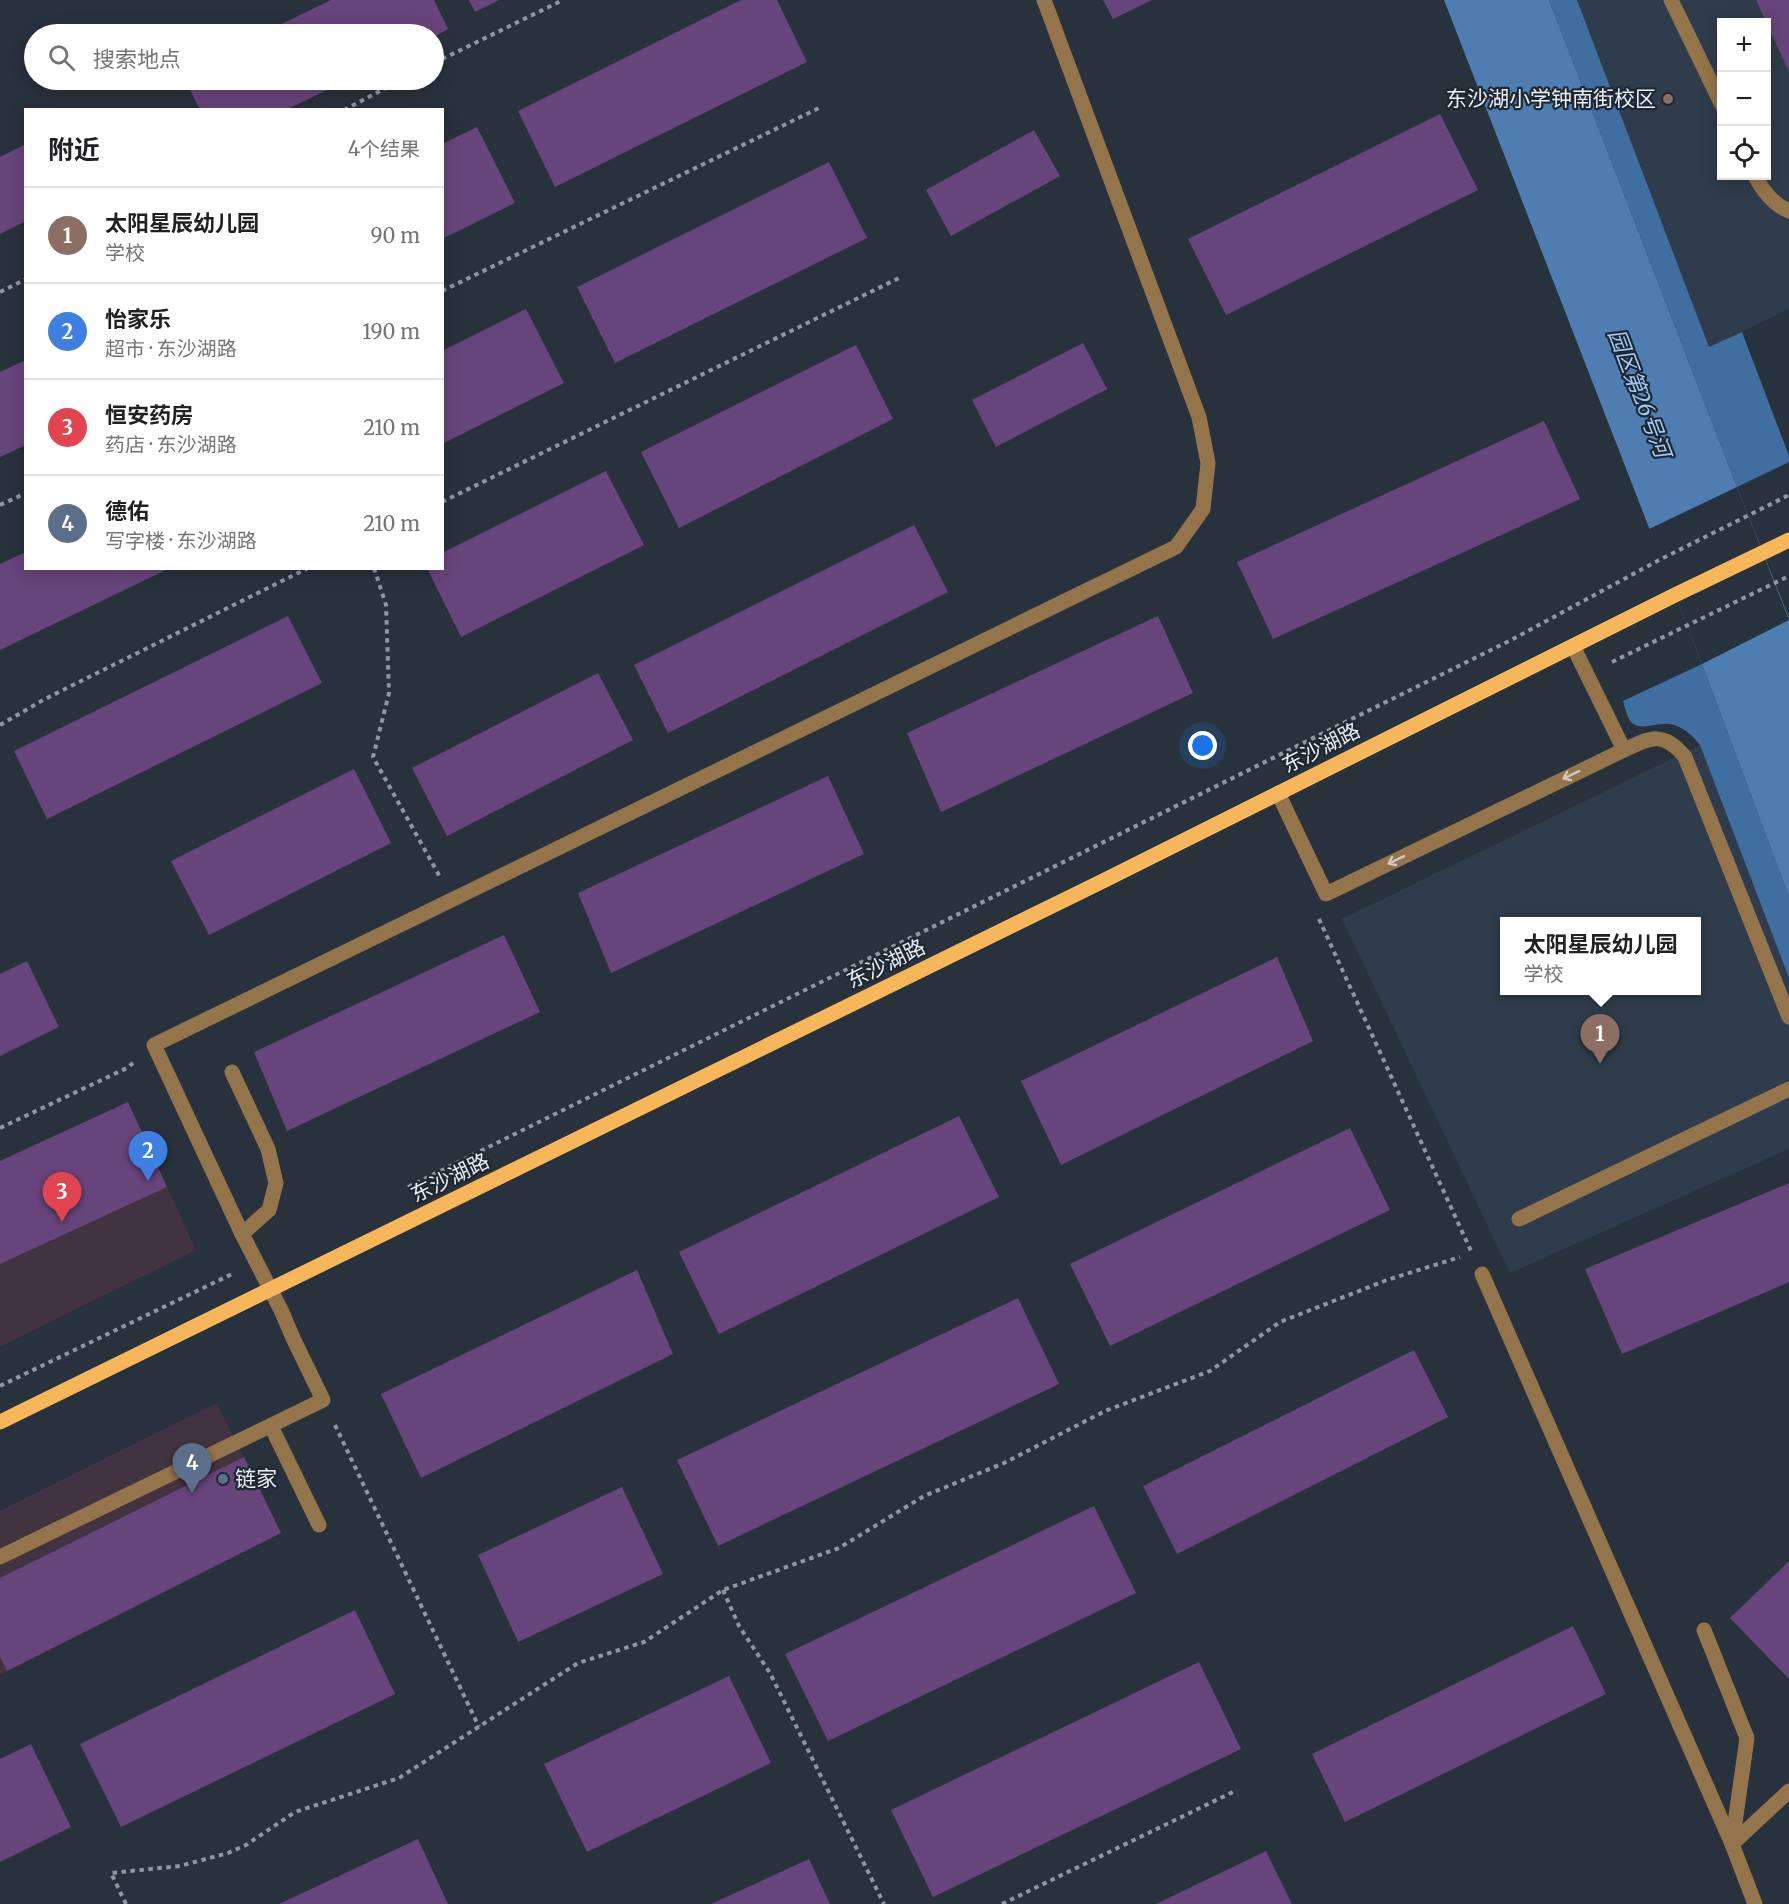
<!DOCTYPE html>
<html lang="zh">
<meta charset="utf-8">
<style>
:root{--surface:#fff;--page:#f6f6f6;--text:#202124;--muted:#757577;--line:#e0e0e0;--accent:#ea580c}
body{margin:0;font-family:Merriweather,"Noto Sans SC",serif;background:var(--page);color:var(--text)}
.controls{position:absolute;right:18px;top:18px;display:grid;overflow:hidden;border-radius:0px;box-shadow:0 3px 15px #0003}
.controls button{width:54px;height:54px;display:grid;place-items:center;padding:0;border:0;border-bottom:2px solid var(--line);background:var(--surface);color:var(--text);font:30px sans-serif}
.you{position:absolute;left:1203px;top:746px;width:21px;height:21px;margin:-15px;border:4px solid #fff;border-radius:50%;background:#1a73e8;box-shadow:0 0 0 9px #1a73e833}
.badge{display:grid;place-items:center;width:39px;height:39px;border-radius:50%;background:var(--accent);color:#fff;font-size:20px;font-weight:700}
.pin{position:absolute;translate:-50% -50px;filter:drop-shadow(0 2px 3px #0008)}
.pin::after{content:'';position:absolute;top:32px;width:21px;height:18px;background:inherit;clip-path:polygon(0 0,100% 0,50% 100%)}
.popup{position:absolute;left:1500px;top:917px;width:201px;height:78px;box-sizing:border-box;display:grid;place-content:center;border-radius:0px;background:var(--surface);filter:drop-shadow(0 2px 4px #0005);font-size:20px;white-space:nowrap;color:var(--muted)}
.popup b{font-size:22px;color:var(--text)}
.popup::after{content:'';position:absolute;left:50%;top:100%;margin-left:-12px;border:12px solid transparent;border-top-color:var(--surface)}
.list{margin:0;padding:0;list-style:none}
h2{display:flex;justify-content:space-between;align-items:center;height:78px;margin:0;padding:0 24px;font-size:26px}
h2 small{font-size:20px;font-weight:400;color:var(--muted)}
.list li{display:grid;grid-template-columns:39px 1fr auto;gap:18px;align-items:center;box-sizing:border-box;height:96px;padding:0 24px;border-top:2px solid var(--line)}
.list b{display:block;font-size:22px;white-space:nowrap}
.list p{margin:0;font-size:20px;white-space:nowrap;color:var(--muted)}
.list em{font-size:20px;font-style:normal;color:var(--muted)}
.icon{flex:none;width:33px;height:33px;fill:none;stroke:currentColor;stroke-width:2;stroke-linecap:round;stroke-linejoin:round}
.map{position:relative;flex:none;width:1789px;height:1904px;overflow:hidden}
.search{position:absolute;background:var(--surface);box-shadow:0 3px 15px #0003;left:24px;top:24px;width:420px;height:66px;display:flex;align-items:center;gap:15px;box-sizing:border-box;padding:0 21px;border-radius:33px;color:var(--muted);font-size:22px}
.panel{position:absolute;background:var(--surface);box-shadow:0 3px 15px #0003;left:24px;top:108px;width:420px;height:462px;border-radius:0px}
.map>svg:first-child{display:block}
</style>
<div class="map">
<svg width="1789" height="1904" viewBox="0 0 1789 1904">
<rect width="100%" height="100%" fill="#28323d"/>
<g fill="#423340">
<polygon points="128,1102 196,1250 0,1347 0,1161"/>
<polygon points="217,1403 281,1533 0,1675 0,1511"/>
</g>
<g fill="#2e3c4b" fill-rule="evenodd">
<path d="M 1577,0 L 1789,0 L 1789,309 L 1709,348 ZM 1722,22 L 1766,22 L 1766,176 L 1722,176 Z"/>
<path d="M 1700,745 L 1789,978 L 1789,1149 L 1510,1273 L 1342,919 ZM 1504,922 L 1696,922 L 1696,990 L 1504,990 Z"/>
</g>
<g fill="#3f6ea1">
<polygon points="1549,0 1577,0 1709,347 1742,332 1789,456 1789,462 1737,487"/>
<path d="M 1702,664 L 1789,897 L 1789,978 L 1700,745 C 1692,735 1683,726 1669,724 C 1658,722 1642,731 1632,723 C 1627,718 1625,708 1623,701 Z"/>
</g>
<polygon fill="#4e7eb1" points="1444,0 1549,0 1737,487 1789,618 1789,897 1702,664"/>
<polygon fill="#28323d" points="1737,487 1789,620 1702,664 1649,529"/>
<g fill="#67447b">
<polygon points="331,0 434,0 448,29 434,37 434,34 261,34"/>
<polygon points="469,0 499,0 475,12"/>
<polygon points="741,0 777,0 807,62 555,187 518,111"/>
<polygon points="1103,0 1152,0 1113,19"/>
<polygon points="1756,0 1789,0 1789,72 1766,22"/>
<polygon points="185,80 347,80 286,110 200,110"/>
<polygon points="1440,114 1478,190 1226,315 1188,239"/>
<polygon points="477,127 515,203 442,239 442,144"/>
<polygon points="1034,130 1060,176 951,236 926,190"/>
<polygon points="26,144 26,221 0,234 0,157"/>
<polygon points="829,162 867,238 615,363 577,287"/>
<polygon points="526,309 564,383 442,444 442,351"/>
<polygon points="1083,343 1107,389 996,447 972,400"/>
<polygon points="856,345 893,419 679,528 641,452"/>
<polygon points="26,360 26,445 0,457 0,372"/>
<polygon points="1544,421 1580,499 1273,639 1237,562"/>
<polygon points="606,471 644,545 461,637 427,568 442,568 442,553"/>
<polygon points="914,525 948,592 668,733 634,665"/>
<polygon points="26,552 26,568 170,568 0,650 0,564"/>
<polygon points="288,616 322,683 47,819 14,751"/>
<polygon points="1158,616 1193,693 941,812 907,733"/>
<polygon points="598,673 633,740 447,836 412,768"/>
<polygon points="354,769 391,843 209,935 171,861"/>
<polygon points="828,776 864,854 611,973 578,893"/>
<polygon points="504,935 540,1012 287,1131 254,1052"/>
<polygon points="1277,957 1313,1041 1061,1165 1021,1081"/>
<polygon points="27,961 59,1027 0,1056 0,974"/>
<polygon points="128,1102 167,1187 0,1264 0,1161"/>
<polygon points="959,1116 999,1197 719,1334 679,1252"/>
<polygon points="1350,1128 1390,1210 1110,1346 1070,1264"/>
<polygon points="1789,1183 1789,1282 1622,1354 1585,1269"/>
<polygon points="637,1270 673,1354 421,1478 381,1394"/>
<polygon points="1018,1298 1059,1384 718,1546 677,1460"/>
<polygon points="1414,1350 1448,1417 1177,1554 1143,1486"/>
<polygon points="244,1457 281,1533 7,1671 0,1657 0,1578"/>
<polygon points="622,1487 663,1574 518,1642 478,1555"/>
<polygon points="1094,1506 1136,1593 828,1741 785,1654"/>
<polygon points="1789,1561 1789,1679 1730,1618"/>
<polygon points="355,1610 395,1694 121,1827 80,1744"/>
<polygon points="1573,1626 1606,1694 1345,1822 1312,1754"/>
<polygon points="1199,1662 1241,1749 933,1897 891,1810"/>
<polygon points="729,1676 771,1763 587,1852 544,1764"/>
<polygon points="31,1744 71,1827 0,1862 0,1759"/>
<polygon points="418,1839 448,1904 279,1904"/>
<polygon points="1266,1851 1292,1904 1156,1904"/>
<polygon points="809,1859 830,1904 711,1904"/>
</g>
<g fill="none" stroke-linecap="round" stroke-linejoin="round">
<g stroke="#8e96a0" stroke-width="4" stroke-dasharray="4.5 4.5" stroke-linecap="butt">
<polyline points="434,63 563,0"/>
<polyline points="344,110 401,80"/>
<polyline points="442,291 819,108"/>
<polyline points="0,292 26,279"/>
<polyline points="442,502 899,278"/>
<polyline points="0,505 26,493"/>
<polyline points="374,568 386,605 389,693 373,757 440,877"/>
<polyline points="1612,662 1789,576"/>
<polyline points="0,725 43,700 308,568"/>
<polyline points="1319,919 1471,1251"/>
<polyline points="0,1128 127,1068 133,1063"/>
<polyline points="408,1187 1513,639 1661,559 1789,495"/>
<polyline points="0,1386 232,1274"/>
<polyline points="335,1425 479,1727"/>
<polyline points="723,1590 739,1626 770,1673 884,1904"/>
<polyline points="126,1904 111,1873 180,1866 228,1853 246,1845 295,1812 399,1778 578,1663 644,1642 723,1590 839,1548 924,1496 1004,1463 1105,1411 1210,1371 1280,1322 1387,1280 1460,1257"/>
<polyline points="1002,1904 1237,1790"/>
</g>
<g stroke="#94744a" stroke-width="15">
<polyline points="1671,0 1722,105"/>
<path d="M 1755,176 C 1762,190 1774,205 1789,211"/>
<path d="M 1573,646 L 1624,750 C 1651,737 1664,731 1685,757 L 1789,1017"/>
<polyline points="1278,793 1326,894 1624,750"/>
<polyline points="232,1072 268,1149 276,1183 269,1210 242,1234"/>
<polyline points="1519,1219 1789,1089"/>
<polyline points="1482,1274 1732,1844 1755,1904"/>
<polyline points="271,1426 319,1525"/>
<polyline points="0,1557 323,1400 293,1338 281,1310 242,1234 154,1045 1176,547 1203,509 1208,463 1199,417 1044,0"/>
<polyline points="1704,1630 1747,1738 1732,1844"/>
<polyline points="1732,1844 1789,1791"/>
</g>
<polyline stroke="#f7b659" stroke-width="15" points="0,1422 1107,879 1675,595 1789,540"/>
</g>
<defs><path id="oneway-shaft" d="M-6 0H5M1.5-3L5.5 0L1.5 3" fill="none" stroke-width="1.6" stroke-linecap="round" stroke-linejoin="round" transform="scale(1.5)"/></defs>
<g stroke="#cfc9c2">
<use href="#oneway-shaft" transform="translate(1571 775) rotate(154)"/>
<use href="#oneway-shaft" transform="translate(1396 860) rotate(154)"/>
</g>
<circle fill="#8d6e63" stroke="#1e2833" stroke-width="2" cx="1668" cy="99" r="6"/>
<circle fill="#5c6f8a" stroke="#1e2833" stroke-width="2" cx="223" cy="1479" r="6"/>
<g text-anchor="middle" stroke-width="4.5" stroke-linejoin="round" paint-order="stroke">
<g font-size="21" fill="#e8eef6" stroke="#1e2833" text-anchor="end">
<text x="1656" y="106">东沙湖小学钟南街校区</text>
<text x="235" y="1486" text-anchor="start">链家</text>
</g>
<g font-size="21" fill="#e8eef6" stroke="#1e2833">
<text transform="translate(1321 748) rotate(-27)" y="7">东沙湖路</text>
<text transform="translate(886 964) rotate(-26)" y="7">东沙湖路</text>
<text transform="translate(450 1178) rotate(-26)" y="7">东沙湖路</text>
</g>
<g font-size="22" font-style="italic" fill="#a2caf6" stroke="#1e2833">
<text transform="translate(1640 393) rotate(69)" y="8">园区第26号河</text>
</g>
</g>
</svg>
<div class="controls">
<button>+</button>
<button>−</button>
<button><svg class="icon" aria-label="locate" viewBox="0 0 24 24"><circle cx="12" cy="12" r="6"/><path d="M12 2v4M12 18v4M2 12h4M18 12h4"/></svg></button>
</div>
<div class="you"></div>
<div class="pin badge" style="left:1600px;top:1064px;background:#8d6e63">1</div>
<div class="popup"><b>太阳星辰幼儿园</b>学校</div>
<div class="pin badge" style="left:148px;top:1181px;background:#3f7fe0">2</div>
<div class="pin badge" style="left:62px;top:1222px;background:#e0444e">3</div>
<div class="pin badge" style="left:192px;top:1493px;background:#5c6f8a">4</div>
<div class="search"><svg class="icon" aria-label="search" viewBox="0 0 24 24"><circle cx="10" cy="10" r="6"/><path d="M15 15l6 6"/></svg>搜索地点</div>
<section class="panel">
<h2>附近<small>4个结果</small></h2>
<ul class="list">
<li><span class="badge" style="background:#8d6e63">1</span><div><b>太阳星辰幼儿园</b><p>学校</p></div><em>90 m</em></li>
<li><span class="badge" style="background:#3f7fe0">2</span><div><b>怡家乐</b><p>超市 · 东沙湖路</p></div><em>190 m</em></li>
<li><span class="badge" style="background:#e0444e">3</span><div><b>恒安药房</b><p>药店 · 东沙湖路</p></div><em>210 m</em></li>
<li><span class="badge" style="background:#5c6f8a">4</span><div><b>德佑</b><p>写字楼 · 东沙湖路</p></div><em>210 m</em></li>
</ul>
</section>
</div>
